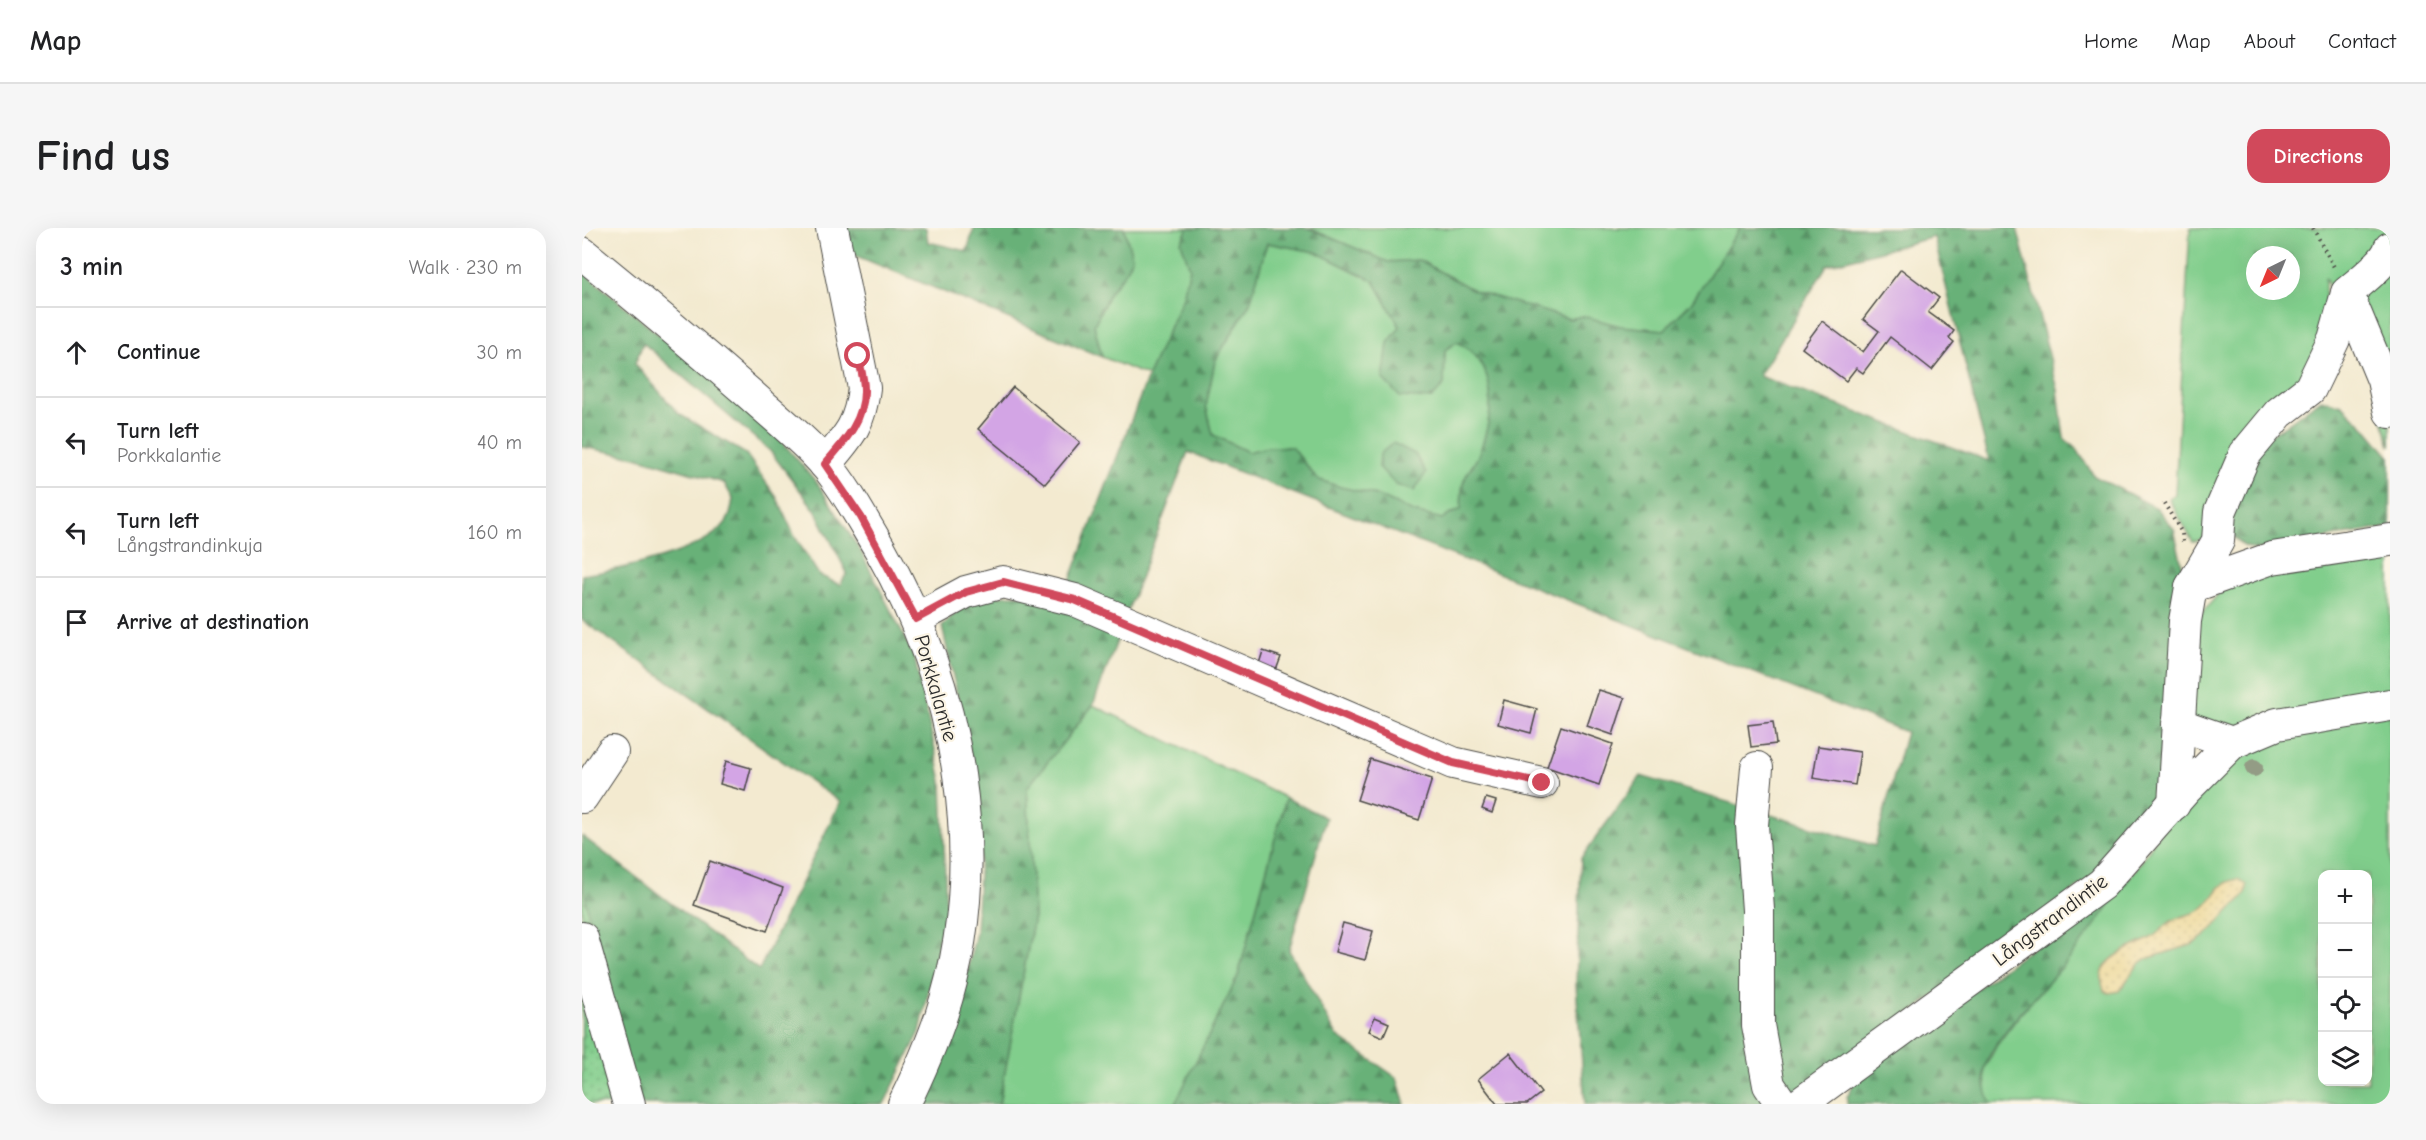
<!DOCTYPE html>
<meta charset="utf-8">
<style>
:root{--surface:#fff;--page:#f6f6f6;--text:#202124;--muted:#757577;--line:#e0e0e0;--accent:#d1495b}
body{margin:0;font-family:"Comic Neue",sans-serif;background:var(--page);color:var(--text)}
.controls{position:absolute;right:18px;bottom:18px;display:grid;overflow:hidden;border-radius:12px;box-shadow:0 6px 24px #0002}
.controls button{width:54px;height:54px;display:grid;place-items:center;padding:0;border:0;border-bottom:2px solid var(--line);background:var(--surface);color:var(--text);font:30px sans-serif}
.compass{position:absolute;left:1664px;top:18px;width:54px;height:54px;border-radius:50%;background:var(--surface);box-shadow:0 6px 24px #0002;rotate:223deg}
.stop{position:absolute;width:18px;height:18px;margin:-14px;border:4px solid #d1495b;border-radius:50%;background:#fff}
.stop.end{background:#d1495b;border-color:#fff;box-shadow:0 2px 6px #0008}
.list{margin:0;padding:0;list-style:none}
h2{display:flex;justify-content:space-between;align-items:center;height:78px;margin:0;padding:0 24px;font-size:26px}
h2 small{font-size:20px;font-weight:400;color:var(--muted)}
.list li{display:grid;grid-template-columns:39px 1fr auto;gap:18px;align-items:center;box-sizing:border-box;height:90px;padding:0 24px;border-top:2px solid var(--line)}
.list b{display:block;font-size:22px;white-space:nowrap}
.list p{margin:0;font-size:20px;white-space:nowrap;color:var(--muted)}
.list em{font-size:20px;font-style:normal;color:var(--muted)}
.icon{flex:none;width:33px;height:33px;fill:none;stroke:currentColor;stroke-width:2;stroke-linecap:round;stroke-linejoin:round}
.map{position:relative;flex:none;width:1808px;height:876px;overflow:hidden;border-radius:18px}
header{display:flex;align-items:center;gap:36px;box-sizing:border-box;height:84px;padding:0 30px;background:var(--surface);border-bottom:2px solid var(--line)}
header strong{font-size:28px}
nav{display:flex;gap:33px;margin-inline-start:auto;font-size:21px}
.intro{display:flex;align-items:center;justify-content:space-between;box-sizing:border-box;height:144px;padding:0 36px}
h1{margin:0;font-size:42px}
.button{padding:15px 27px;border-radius:18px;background:var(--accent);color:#fff;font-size:21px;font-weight:700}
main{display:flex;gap:36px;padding:0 36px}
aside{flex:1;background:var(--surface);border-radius:18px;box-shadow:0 6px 24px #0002}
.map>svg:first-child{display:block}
</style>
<header>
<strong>Map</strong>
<nav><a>Home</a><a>Map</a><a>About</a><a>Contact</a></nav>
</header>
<div class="intro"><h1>Find us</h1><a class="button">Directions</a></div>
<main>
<aside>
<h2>3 min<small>Walk · 230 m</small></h2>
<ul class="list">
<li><svg class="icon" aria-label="ahead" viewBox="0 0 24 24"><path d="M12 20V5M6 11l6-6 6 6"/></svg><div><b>Continue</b></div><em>30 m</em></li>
<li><svg class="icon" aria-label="left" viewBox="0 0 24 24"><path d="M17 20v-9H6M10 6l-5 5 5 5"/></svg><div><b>Turn left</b><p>Porkkalantie</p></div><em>40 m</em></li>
<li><svg class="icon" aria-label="left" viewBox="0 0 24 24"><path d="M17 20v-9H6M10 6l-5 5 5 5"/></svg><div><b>Turn left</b><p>Långstrandinkuja</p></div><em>160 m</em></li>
<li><svg class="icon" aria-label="arrive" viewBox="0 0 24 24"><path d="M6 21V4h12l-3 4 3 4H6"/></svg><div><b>Arrive at destination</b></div></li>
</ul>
</aside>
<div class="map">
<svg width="1808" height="876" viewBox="0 0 1808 876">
<defs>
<pattern id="forest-firs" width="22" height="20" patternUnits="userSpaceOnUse" patternTransform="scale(1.5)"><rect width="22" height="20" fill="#68b178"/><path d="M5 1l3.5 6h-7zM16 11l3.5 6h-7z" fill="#569063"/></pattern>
<pattern id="sand-dots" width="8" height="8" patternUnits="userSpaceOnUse" patternTransform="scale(1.5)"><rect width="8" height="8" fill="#eeda9e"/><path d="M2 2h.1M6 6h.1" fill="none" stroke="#cb8" stroke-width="1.8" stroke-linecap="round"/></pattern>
<pattern id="park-dots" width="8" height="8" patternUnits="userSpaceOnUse" patternTransform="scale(1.5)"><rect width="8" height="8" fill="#81ce8c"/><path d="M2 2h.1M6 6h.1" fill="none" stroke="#6aa773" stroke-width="1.8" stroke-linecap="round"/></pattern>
</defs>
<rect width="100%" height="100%" fill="#fcf5e5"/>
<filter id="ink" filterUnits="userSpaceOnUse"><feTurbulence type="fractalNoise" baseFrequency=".0167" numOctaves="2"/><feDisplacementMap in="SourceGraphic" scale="12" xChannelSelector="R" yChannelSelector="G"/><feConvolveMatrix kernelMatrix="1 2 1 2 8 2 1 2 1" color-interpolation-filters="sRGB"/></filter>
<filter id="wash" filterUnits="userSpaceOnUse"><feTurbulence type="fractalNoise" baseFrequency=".008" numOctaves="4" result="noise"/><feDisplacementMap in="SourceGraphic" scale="24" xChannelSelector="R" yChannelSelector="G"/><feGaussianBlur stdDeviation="1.35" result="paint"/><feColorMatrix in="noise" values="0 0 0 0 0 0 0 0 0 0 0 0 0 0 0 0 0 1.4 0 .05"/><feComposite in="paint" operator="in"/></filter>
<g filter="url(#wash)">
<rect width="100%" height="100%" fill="#f3ead0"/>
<g fill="#81ce8c" stroke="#567c5c" stroke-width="1.5" fill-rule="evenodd">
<polygon points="542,0 606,0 599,14 608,40 601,69 566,148 520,129 512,97 528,64 544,43 550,29"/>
<polygon points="726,0 1158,0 1109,75 1082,102 1038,98 1001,88 988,91 893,63 837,32 806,34"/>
<path d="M 1608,0 L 1808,0 L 1808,218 L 1792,156 L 1743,49 L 1744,95 L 1733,133 L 1620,311 L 1611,314 L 1587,271 L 1593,266 ZM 1673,27 L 1709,27 L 1709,63 L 1673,63 Z"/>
<path d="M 685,15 L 734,24 L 792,53 L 818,99 L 806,115 L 862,157 L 863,122 L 875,113 C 919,137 912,188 896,228 C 892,237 885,244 882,253 C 879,261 880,272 879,281 L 860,291 L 831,284 L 794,267 L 758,259 L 735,251 L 710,219 L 686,219 L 666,224 L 631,207 L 624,178 L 633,133 L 668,75 Z"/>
<path d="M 1808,319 L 1808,876 L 1409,876 L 1404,865 L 1403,840 L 1415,817 L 1436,789 L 1487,731 L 1560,633 L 1639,506 L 1608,491 L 1615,391 L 1649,351 ZM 1740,646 L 1786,646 L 1786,854 L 1740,854 Z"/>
<polygon points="511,477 704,570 656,748 593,876 417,876 452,688 445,560"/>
</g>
<g fill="url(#forest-firs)" stroke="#4a6e52" stroke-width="1.5" fill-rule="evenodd">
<polygon points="258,0 344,0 346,14 385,23 392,0 542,0 550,29 544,43 528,64 512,97 520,129 260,22"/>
<path d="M 606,0 L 726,0 L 806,34 L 837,32 L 893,63 L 988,91 L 1001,88 L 1038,98 L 1082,102 L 1109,75 L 1158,0 L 1435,0 L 1476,162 L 1482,210 L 1496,223 L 1512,248 L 1575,280 L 1592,301 L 1601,342 L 1580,575 L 1518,643 L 1208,876 L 1003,876 L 994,756 L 999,630 L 1059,548 L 1293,618 L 1324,504 L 606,224 L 543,390 L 484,363 L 566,148 L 601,69 L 608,40 L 599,14 ZM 1352,9 L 1407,233 L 1177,148 L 1245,37 ZM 685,15 L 734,24 L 792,53 L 818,99 L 806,115 L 801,151 L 818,169 L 849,171 L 862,157 L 863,122 L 875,114 C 919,136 912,189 896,228 C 892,237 885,244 882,253 C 879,261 880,272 879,281 L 860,291 L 831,284 L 794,267 L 758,259 L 735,251 L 710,219 L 686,219 L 666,224 L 631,207 L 624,178 L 633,133 L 668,75 Z"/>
<path d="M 0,43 L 186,197 L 236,256 L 278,322 L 332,428 L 360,553 L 364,680 L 338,804 L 302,876 L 0,876 L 0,608 L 177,742 L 258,574 L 0,392 L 0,347 C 35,342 131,324 147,289 C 149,284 150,276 151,271 L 142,255 L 54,229 L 0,219 ZM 61,115 L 188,223 L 233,282 L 265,345 L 258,357 L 237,347 L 213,309 L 195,270 L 164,226 L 97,186 L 53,136 Z"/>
<polygon points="1739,171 1760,177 1783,199 1808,229 1808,299 1673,322 1662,318 1650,308 1649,280 1683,212"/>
<polygon points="811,215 833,226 844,245 832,263 814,257 797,239 798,226"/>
<polygon points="456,365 540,400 511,477 445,560 452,688 417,876 341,876 372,802 394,704 398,624 390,535 360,398 389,370"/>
<polygon points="704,570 744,590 707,722 755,808 815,850 823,876 593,876 656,748"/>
<path d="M 1548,649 C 1528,676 1509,704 1487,731 C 1467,756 1409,810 1403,840 C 1401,851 1404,866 1409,876 L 1265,876 L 1265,869 L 1277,846 Z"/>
</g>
<path fill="url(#sand-dots)" stroke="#8c8264" stroke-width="1.5" d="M 1656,651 L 1665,657 L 1664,666 L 1623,708 L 1609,717 L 1564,731 L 1556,737 L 1537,763 L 1527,765 L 1522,762 C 1510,731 1548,721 1569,710 C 1577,705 1583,697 1591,692 C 1600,687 1613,687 1621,680 C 1636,668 1632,656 1656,651 Z"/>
<polygon fill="url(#park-dots)" stroke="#567c5c" stroke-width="1.5" points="0,650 6,685 34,803 56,876 0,876"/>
<g id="blocks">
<g fill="#d3a5e5">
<polygon points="1319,41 1357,70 1346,84 1372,103 1367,110 1372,114 1350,142 1308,109 1281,145 1274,140 1264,153 1220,120 1240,93 1281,124 1297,103 1281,91"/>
<polygon points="431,159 498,214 463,256 396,201"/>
<polygon points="681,423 699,429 693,445 676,439"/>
<polygon points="1017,462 1043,470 1031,507 1005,498"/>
<polygon points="922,472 955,481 949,505 916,496"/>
<polygon points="1191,494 1194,516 1169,519 1166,497"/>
<polygon points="979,498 1031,516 1017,557 965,539"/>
<polygon points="1236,518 1278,524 1273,557 1231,550"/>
<polygon points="788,531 850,551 837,592 775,572"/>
<polygon points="144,533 169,540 163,563 138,556"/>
<polygon points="904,570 914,573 910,585 900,581"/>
<polygon points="128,633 201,660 185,703 112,677"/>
<polygon points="761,695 791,703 783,732 753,724"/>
<polygon points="793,789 807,795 801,809 787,803"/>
<polygon points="928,825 959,865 945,876 915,876 896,851"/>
</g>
</g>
</g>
<g filter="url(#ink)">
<use href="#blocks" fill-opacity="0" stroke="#494844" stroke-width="1.5"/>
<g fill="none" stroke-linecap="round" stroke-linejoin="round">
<g stroke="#494844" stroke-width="34">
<g id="minor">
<path d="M 1808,20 C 1804,35 1777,54 1765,65 L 1801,152 L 1808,184"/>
<path d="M 0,25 C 58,72 114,119 170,168 C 192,188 225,214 244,237 C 265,262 281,293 298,321 C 377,459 410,634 359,788 C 349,818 336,847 322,876"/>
<path d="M 243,236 C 267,208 278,197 282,160 L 250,0"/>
<polyline points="1609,359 1690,330 1808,312"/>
<polyline points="334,391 384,364 421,354 493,372 871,535 960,555"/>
<polyline points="1596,496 1650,515"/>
<polyline points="1175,540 1170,597 1176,682 1176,797 1187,857 1200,876"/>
<polyline points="0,569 30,524"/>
<polyline points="1592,576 1603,393 1609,359 1636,313 1638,284 1663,226 1697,185 1728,161 1752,111 1765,65"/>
<polyline points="0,710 47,876"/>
<polyline points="1218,876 1520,656 1604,561 1650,515 1695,496 1808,477"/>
</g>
</g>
<g stroke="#494844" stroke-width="4" stroke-dasharray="1.5 4.5" stroke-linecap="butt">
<polyline points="1731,0 1752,39"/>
<polyline points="1582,275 1600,305 1601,314"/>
</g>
<use href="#minor" stroke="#fff" stroke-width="32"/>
</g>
<circle fill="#939c85" cx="1672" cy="540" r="9"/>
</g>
<g fill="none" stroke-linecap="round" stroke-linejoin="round" filter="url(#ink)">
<path stroke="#d1495b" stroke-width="8" d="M 276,128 C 278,138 282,150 282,161 C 283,192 262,214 243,236 L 279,289 L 334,391 L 384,364 L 421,354 L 493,372 L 871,535 L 960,555"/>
</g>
<g text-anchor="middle" stroke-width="4.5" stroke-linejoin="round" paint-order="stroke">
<g font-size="21" fill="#2b2b2b" stroke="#fcf5e5">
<text transform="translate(354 460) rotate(74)" y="7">Porkkalantie</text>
<text transform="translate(1468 692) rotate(-37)" y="7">Långstrandintie</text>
</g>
</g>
</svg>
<div class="controls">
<button>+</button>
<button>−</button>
<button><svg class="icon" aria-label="locate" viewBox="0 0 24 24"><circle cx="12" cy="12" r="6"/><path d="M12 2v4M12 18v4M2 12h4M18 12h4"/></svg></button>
<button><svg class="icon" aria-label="layers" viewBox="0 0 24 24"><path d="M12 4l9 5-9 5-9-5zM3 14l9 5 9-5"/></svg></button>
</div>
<svg class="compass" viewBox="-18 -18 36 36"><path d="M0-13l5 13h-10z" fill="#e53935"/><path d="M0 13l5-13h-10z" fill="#757577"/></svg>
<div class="stop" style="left:276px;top:128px"></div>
<div class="stop end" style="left:960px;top:555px"></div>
</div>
</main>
